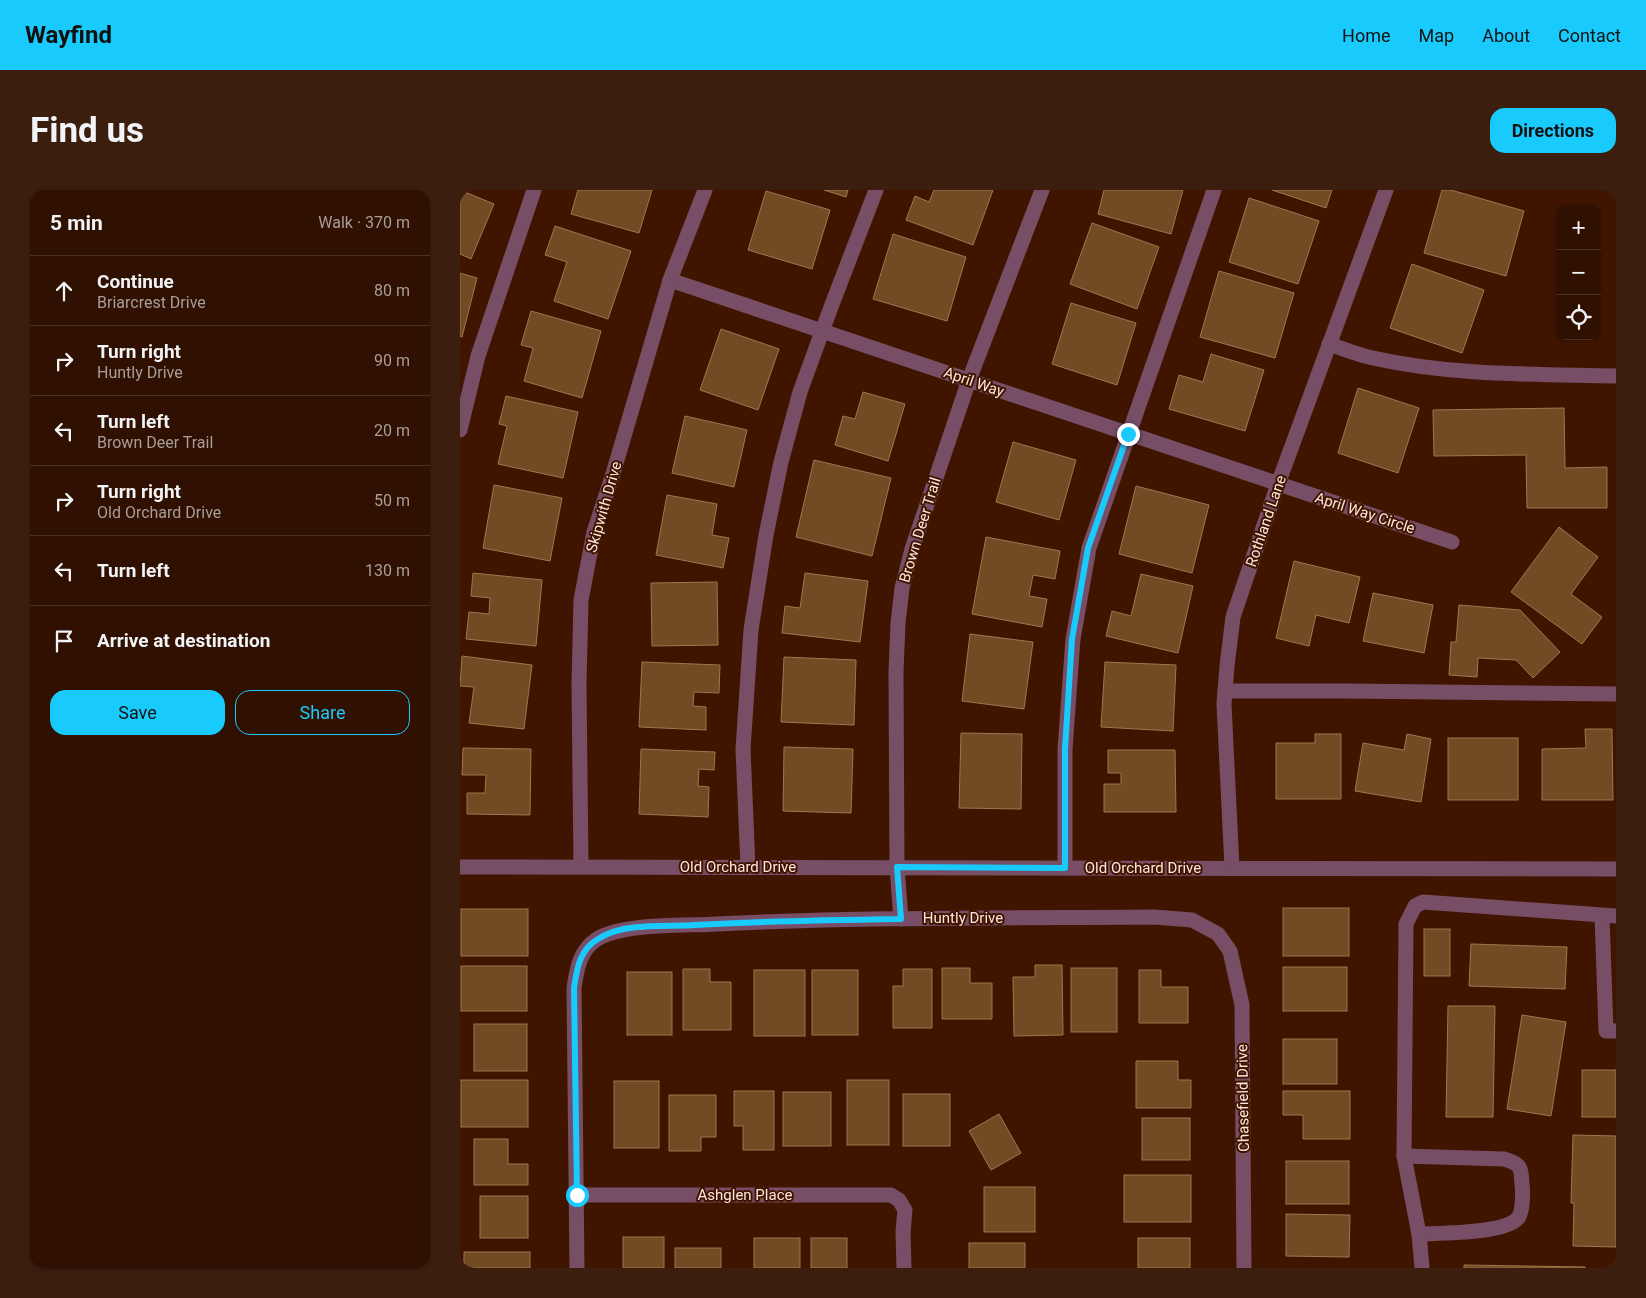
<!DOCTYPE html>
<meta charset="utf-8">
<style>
:root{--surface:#301000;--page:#3c1e0f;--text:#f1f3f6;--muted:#a89d99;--line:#4b3022;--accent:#19cafc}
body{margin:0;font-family:Roboto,sans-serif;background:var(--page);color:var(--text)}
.controls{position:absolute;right:15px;top:15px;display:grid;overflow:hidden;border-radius:10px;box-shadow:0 1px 4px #0004}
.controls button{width:45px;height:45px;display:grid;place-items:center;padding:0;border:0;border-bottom:1px solid var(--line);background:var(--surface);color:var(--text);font:25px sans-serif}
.stop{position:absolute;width:15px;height:15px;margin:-11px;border:4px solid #19cafc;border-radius:50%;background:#fff}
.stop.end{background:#19cafc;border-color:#fff;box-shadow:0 1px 5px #0008}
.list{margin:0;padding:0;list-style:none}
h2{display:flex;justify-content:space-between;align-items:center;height:65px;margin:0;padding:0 20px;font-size:21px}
h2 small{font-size:16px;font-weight:400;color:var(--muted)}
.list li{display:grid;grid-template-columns:32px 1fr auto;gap:15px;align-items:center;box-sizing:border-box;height:70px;padding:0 20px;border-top:1px solid var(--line)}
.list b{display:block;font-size:19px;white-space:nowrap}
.list p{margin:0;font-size:16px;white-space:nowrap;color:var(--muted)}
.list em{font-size:16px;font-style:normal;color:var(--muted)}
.actions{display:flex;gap:10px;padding:15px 20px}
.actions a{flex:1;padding:11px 0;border:1px solid var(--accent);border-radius:15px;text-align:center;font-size:18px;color:var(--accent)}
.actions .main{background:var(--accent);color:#111}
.icon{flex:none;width:28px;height:28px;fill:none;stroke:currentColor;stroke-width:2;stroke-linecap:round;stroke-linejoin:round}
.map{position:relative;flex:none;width:1156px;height:1078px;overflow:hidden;border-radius:15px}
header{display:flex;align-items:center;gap:30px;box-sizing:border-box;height:70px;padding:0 25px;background:var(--accent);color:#111}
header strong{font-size:24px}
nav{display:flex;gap:28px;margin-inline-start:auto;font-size:18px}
.intro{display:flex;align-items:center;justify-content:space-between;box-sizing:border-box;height:120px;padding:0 30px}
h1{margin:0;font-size:35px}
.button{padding:12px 22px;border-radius:15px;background:var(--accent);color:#111;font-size:18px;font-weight:700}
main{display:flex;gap:30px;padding:0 30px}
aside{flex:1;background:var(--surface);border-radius:15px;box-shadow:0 1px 4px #0004}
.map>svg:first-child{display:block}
</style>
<header>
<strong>Wayfind</strong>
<nav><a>Home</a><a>Map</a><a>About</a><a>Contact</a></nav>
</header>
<div class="intro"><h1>Find us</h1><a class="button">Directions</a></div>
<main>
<aside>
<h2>5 min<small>Walk · 370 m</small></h2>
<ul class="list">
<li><svg class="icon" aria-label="ahead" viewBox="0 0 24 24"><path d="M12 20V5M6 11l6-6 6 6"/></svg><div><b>Continue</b><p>Briarcrest Drive</p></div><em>80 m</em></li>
<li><svg class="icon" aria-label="right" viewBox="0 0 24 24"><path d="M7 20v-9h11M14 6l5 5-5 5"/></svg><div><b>Turn right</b><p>Huntly Drive</p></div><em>90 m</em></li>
<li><svg class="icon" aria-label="left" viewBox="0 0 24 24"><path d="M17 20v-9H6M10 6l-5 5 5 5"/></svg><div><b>Turn left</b><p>Brown Deer Trail</p></div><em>20 m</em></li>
<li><svg class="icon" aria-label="right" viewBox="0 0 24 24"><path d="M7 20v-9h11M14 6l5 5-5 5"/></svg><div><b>Turn right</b><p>Old Orchard Drive</p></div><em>50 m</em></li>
<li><svg class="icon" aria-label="left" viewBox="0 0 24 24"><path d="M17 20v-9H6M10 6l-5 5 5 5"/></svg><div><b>Turn left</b></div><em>130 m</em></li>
<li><svg class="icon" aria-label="arrive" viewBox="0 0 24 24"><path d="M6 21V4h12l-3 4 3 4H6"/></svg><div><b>Arrive at destination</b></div></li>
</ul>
<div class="actions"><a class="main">Save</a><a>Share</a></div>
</aside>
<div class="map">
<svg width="1156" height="1078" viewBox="0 0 1156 1078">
<rect width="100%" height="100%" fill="#401500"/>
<g fill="#714b23" stroke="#a0774f">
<polygon points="0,0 34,14 11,69 0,64"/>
<polygon points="118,0 192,0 179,43 111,24"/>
<polygon points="364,0 388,0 386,7"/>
<polygon points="474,0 533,0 513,55 446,30 455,6 469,12"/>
<polygon points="644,0 723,0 711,44 638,24"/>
<polygon points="812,0 872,0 866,18"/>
<polygon points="982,0 991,0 1064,21 1046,86 964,63"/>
<polygon points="306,1 370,20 352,79 288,60"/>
<polygon points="789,8 859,31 838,94 769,72"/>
<polygon points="632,33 699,57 677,119 610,94"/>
<polygon points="95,36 171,61 148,129 94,111 107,72 85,65"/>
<polygon points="433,44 506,67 487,131 413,109"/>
<polygon points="952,74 1024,100 1002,163 930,138"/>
<polygon points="759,81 834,103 815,168 740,147"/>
<polygon points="0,83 17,88 2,147 0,146"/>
<polygon points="611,113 676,133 657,195 592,174"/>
<polygon points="71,121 141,141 122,208 64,191 73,158 61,155"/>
<polygon points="261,139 319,159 298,220 240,200"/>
<polygon points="751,164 804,180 785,241 709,219 719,185 743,192"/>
<polygon points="898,198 959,218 938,283 878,263"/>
<polygon points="403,202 445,214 428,271 375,255 383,226 395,229"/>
<polygon points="46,206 118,222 103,288 38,274 47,236 39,234"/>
<polygon points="1104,218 1105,278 1147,277 1147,318 1067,318 1066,265 974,266 973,220"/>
<polygon points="225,226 287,240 274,297 212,283"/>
<polygon points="553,252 616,270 599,330 536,312"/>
<polygon points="354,270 431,288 412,366 336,347"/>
<polygon points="34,295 102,308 90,371 23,358"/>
<polygon points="676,296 749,315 732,383 659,364"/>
<polygon points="207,305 257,314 252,345 269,348 263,378 196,365"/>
<polygon points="1099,337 1138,367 1111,404 1142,427 1122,454 1051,402"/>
<polygon points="526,347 600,361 595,389 573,385 569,406 587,409 582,437 512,424"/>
<polygon points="834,371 900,387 889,433 856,425 849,456 816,448"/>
<polygon points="13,383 82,390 76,456 6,449 9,422 29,424 30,408 11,406"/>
<polygon points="345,383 408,391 400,452 322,443 325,416 340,418"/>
<polygon points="681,384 733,396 718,463 646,446 652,421 671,426"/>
<polygon points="257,392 258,455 192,456 191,393"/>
<polygon points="913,403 973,415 964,463 903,451"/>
<polygon points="999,415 1060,420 1100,462 1073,488 1056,470 1018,468 1017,487 989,485 991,452 996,452"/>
<polygon points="510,444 573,452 564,519 502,511"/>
<polygon points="2,466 72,475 64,539 9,533 14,497 0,496"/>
<polygon points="324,467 396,470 394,535 321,532"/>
<polygon points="182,472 260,475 259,503 234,502 233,516 246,517 246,540 179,537"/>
<polygon points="645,472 716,475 713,541 641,537"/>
<polygon points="1125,539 1152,539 1153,610 1082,610 1082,559 1126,558"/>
<polygon points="501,543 562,544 561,619 499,618"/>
<polygon points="855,544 881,544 881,609 816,609 816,553 855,553"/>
<polygon points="947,544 971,549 961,612 895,601 903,553 944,560"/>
<rect x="988" y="548" width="70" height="62"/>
<polygon points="324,557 393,559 391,623 323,621"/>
<polygon points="3,558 71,559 70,625 7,624 7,603 25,603 26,585 2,585"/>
<polygon points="181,559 255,562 254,580 239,579 238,596 249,597 248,627 179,624"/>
<polygon points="648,560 715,560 716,622 644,622 644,594 661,594 661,583 648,583"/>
<rect x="823" y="718" width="66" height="48"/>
<rect x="1" y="719" width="67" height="47"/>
<rect x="964" y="739" width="26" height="47"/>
<polygon points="1011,754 1107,757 1105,799 1009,796"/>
<polygon points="575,775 602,775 603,845 554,846 553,787 575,787"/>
<rect x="1" y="776" width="66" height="45"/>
<rect x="823" y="777" width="64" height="44"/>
<polygon points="482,778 510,778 510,793 532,793 532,829 482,829"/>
<rect x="611" y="778" width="46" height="64"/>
<polygon points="223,779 250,779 250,792 271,792 271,840 223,840"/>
<polygon points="443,779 472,779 472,838 433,838 433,796 443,796"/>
<rect x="294" y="780" width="51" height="66"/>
<rect x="352" y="780" width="46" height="65"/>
<polygon points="679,780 701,780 701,797 728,797 728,833 679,833"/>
<rect x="167" y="782" width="45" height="63"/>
<polygon points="988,816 1035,816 1033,927 986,927"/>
<polygon points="1062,825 1106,832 1091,926 1047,919"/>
<rect x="14" y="834" width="53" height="47"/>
<rect x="823" y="849" width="54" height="45"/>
<polygon points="676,871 718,871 718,890 731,890 731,918 676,918"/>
<rect x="1122" y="880" width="34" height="47"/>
<rect x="1" y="890" width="67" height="47"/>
<rect x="387" y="890" width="42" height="65"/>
<rect x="154" y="891" width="45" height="67"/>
<polygon points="274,901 314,901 314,960 283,960 283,936 274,936"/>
<polygon points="823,901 890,901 890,949 843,949 843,925 823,925"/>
<rect x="323" y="902" width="48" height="54"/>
<rect x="443" y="904" width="47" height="52"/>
<polygon points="209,905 256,905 256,947 241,947 241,961 209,961"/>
<polygon points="539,924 561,963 531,980 509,941"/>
<rect x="682" y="928" width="48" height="42"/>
<polygon points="1113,945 1156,946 1156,1057 1113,1056 1114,1013 1111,1013"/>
<polygon points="14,949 48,949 48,974 68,974 68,995 14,995"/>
<rect x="826" y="971" width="63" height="43"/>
<rect x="664" y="985" width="67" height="47"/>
<rect x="524" y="997" width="51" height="45"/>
<rect x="20" y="1006" width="48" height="42"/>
<polygon points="826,1024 890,1025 889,1067 826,1066"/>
<rect x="163" y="1047" width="41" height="31"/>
<rect x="294" y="1048" width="46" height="30"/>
<rect x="351" y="1048" width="36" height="30"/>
<rect x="678" y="1048" width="52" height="30"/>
<rect x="509" y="1053" width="56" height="25"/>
<rect x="215" y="1058" width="46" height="20"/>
<rect x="4" y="1062" width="66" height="16"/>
<polygon points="1004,1075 1125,1077 1125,1078 1004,1078"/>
</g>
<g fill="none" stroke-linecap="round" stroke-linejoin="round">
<g stroke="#784e66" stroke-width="15">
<polyline points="210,90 992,352"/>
<path d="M 869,154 C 884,159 898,165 913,168 C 993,186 1075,184 1156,186"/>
<polyline points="0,240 18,166 74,0"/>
<polyline points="765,501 887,501 1156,504"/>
<polyline points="121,676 119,494 121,410 134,342 152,287 210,90 245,0"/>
<polyline points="0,677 1156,679"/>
<polyline points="288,677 283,559 291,440 306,345 321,272 340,202 371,117 416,0"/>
<polyline points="605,678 605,559 613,449 629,358 754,0"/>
<polyline points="772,678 764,514 767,476 773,427 818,294 926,0"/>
<polyline points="1142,726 1146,841 1156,841"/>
<polyline points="441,729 437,677 436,482 438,433 442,398 452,359 509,190 582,0"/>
<path d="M 944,966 L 1044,969 C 1061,974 1061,977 1062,994 C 1063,1002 1063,1022 1058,1028 C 1045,1044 980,1043 959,1044"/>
<polyline points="117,1005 431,1005 439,1010 445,1020 443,1042 444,1078"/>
<path d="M 117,1078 L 114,798 C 117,779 119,761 137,749 C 164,733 224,736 256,734 C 401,727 548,728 694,727 L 732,730 L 758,744 L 770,761 L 782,815 L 784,1078"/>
<polyline points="962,1078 959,1044 944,966 946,734 955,716 963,712 1156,726"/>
</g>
</g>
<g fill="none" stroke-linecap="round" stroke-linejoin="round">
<path stroke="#19cafc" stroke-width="6" d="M 117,1005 L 114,798 C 117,779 119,760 138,749 C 165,732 204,737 235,735 C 304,731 372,730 441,729 L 437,677 L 605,678 L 605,559 L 612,449 L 628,358 L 668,244"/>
</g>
<g text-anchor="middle" stroke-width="4" stroke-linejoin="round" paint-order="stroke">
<g font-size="15" fill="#fee5db" stroke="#401500">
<text transform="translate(514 192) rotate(19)" y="5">April Way</text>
<text transform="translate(144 317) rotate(-74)" y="5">Skipwith Drive</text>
<text transform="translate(905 323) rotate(18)" y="5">April Way Circle</text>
<text transform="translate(806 331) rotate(-71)" y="5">Rothland Lane</text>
<text transform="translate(460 340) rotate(-73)" y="5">Brown Deer Trail</text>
<text x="278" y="682">Old Orchard Drive</text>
<text x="683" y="683">Old Orchard Drive</text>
<text x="503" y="733">Huntly Drive</text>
<text transform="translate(783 908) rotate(-91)" y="5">Chasefield Drive</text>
<text x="285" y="1010">Ashglen Place</text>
</g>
</g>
</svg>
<div class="controls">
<button>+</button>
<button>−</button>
<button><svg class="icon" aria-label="locate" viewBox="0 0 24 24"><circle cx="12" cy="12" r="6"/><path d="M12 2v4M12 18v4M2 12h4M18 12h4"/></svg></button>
</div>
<div class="stop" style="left:117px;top:1005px"></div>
<div class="stop end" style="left:668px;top:244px"></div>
</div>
</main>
